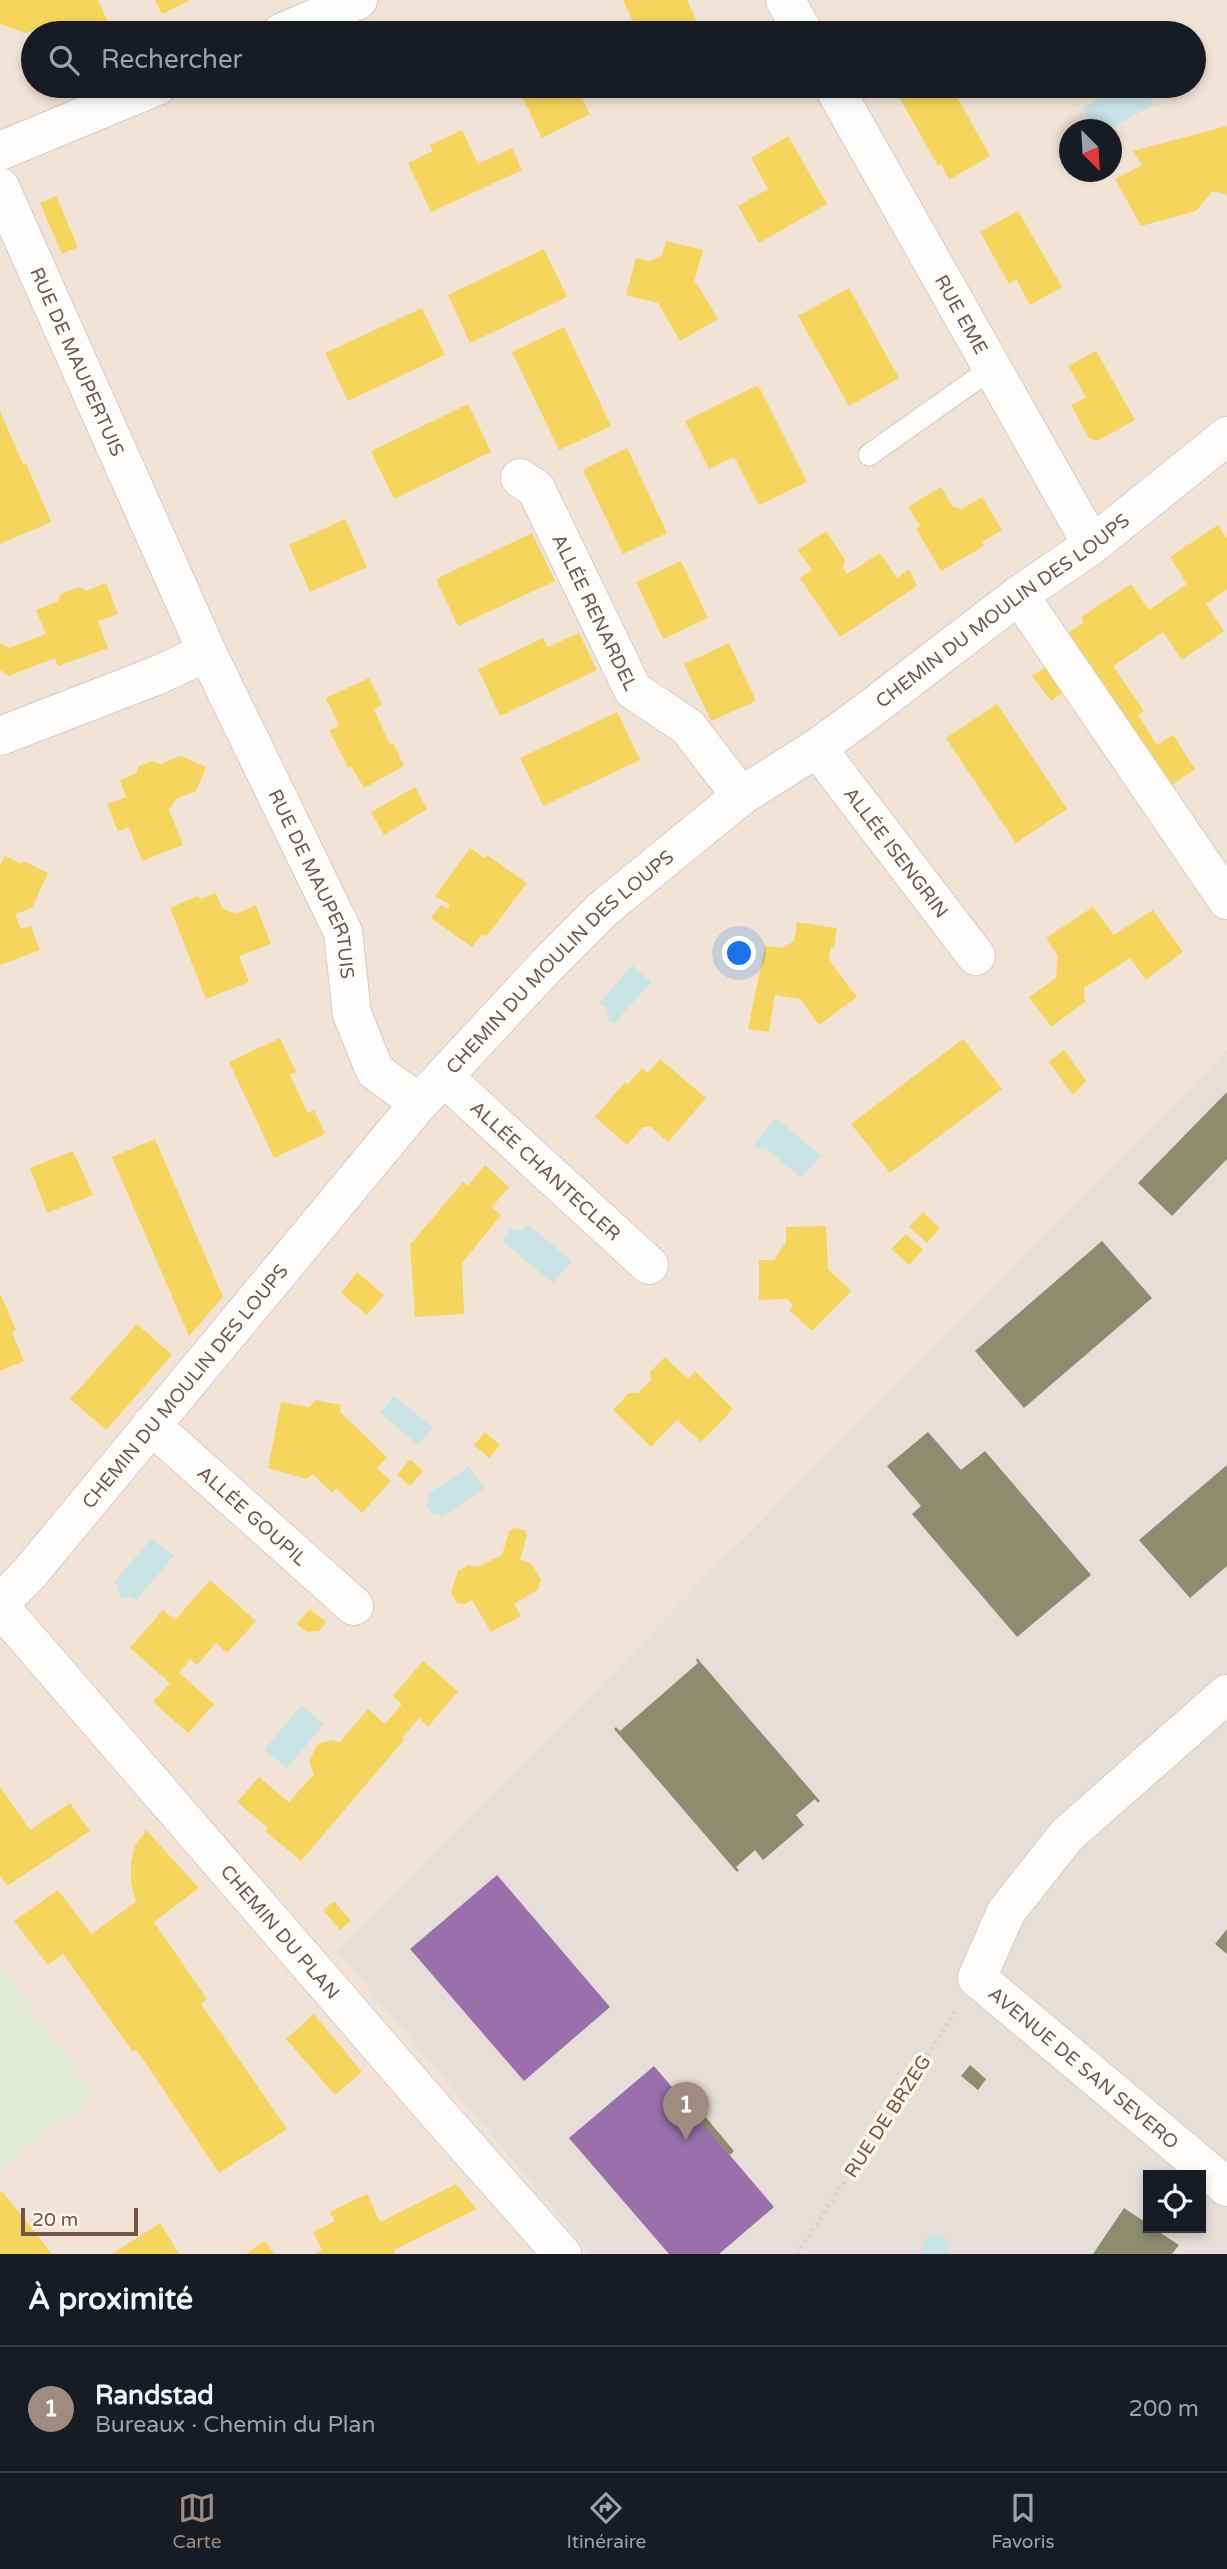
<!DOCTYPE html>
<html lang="fr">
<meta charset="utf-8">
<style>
:root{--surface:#171b24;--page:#242831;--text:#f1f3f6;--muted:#9ea1a6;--line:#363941;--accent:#9f8b7f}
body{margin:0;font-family:"Varela Round",sans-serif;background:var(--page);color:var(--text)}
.controls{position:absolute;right:21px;bottom:21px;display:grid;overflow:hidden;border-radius:0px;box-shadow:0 4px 10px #0003}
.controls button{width:63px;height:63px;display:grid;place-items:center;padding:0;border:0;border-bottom:2px solid var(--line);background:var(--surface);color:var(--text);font:35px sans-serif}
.compass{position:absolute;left:1059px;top:119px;width:63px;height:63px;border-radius:50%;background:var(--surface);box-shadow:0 4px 10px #0003;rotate:156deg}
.scale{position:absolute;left:21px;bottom:18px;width:117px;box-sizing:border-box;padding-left:7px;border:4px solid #715548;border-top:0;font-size:19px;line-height:24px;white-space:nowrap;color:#715548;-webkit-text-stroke:5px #fff4e6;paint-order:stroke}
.you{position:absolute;left:740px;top:954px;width:24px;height:24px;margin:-18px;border:5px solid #fff;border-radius:50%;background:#1a73e8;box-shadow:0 0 0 10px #1a73e833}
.badge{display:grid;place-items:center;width:46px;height:46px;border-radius:50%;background:var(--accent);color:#fff;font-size:23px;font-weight:700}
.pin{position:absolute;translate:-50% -58px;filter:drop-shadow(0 2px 4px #0008)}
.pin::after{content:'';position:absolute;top:37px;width:24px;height:21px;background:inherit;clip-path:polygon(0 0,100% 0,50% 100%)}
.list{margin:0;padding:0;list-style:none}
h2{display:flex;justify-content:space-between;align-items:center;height:91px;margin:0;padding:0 28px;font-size:30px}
h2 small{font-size:23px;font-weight:400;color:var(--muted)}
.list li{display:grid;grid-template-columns:46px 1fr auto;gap:21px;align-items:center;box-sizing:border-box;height:126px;padding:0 28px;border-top:2px solid var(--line)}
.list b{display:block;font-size:26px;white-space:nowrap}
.list p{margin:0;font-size:23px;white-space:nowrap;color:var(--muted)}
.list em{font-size:23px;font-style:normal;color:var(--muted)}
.icon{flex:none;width:38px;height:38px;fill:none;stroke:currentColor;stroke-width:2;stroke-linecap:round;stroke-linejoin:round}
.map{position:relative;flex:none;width:1227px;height:2254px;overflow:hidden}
.search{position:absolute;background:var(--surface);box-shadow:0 4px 10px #0003;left:21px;right:21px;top:21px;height:77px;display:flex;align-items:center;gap:18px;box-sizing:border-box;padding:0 24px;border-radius:38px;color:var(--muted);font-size:26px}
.sheet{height:217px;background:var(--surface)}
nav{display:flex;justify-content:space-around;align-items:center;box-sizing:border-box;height:98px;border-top:2px solid var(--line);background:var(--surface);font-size:19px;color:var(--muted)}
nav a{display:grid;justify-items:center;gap:4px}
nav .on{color:var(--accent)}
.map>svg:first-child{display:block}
</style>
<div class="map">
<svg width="1227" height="2254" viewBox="0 0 1227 2254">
<rect width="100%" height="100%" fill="#f5efe6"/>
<path fill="#f1e4d6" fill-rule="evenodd" d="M 0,0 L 1227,0 L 1227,1049 L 337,1951 L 591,2254 L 0,2254 L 0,2169 L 96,2095 L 0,1965 ZM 33,33 L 1194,33 L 1194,86 L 33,86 ZM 1070,130 L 1112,130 L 1112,172 L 1070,172 Z"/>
<path fill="#e7dfd7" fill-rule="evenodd" d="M 1227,1049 L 1227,2254 L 591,2254 L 337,1951 ZM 1148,2175 L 1201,2175 L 1201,2228 L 1148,2228 Z"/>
<polygon fill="#e2ebd1" points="0,1965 96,2096 0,2169"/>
<g fill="#c9e4e5">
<polygon points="1125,86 1145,86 1154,105 1108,129 1093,129 1082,107"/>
<polygon points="632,965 651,982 614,1024 608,1020 607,1009 599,1003"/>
<polygon points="776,1118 821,1156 801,1178 766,1148 757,1149 753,1145"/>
<polygon points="527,1224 572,1261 553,1283 502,1241 511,1229 522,1230"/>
<polygon points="394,1396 433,1427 418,1445 380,1413"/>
<polygon points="469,1466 485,1488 442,1518 439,1513 433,1515 426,1507 429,1501 426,1496"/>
<polygon points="152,1538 174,1556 136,1600 131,1596 123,1599 118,1593 119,1586 114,1582"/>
<polygon points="301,1705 324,1724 287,1768 264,1750"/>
<polygon points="932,2234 945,2237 950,2245 949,2254 920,2254 923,2242"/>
</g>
<g fill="#f6d55c">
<polygon points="0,0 98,0 113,33 62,33 56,20 26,33 0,24"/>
<polygon points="155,0 191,0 162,14"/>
<polygon points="623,0 687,0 702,33 638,33"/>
<polygon points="517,86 576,86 590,114 542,138"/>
<polygon points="893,86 951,86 990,156 949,180 941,164 938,166"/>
<polygon points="1227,126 1227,197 1225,194 1213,191 1196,211 1141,226 1115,179 1142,165 1133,151"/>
<polygon points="462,130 478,164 512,148 522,170 431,212 408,163 433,151 430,145"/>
<polygon points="788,136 827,204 759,243 738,206 768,189 751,158"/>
<polygon points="56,196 78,247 62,254 40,203"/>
<polygon points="1018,211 1062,287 1030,305 1016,279 1009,284 980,232"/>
<polygon points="666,241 703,250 694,283 697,284 718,319 680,341 658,303 626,295 636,258 650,261 662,255"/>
<polygon points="544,249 567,297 470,343 448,295"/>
<polygon points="849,288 899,378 849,406 798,316"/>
<polygon points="422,308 445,355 348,401 325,353"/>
<polygon points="564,327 611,426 559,450 512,352"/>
<polygon points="1096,351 1135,420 1097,441 1089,438 1071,405 1086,397 1068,366"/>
<polygon points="758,385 807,482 759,505 734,457 709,469 685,421"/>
<polygon points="468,404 491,452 394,499 371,451"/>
<polygon points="0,411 23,464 26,463 51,522 0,544"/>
<polygon points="627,448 667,533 623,554 583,470"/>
<polygon points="941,487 953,507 962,509 982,497 1002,530 982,542 984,546 941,571 916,529 920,526 908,507"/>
<polygon points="345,519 367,567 310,592 289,545"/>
<polygon points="1218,525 1227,539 1227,589 1206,604 1224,631 1182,660 1163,632 1113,666 1144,711 1138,715 1157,745 1173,735 1195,769 1163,791 1059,639 1084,622 1081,617 1131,584 1149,610 1187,584 1170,557"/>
<polygon points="826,531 845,560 843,568 847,574 880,553 897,578 909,569 917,586 840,637 800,578 812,570 798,550"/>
<polygon points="532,533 555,581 458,626 436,579"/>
<polygon points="681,561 708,618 663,639 636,582"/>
<polygon points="106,583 118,614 98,621 108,648 58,666 55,658 9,676 0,670 0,643 11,649 11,647 46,634 36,610 58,601 61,594 79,587 86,591"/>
<polygon points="579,633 597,670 500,716 478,669 543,638 548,647"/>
<polygon points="729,643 756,701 711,721 684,664"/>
<polygon points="1050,664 1068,688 1051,701 1032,676"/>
<polygon points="369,678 382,705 374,709 390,745 393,743 404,766 364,788 351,766 348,768 329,730 339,726 326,698"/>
<polygon points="997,704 1067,809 1016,843 946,738"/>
<polygon points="617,712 640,760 543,806 520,758"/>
<polygon points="181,756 206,767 196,791 176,799 169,810 183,845 142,861 129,827 118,831 107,804 126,797 120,780 136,773 139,766 153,761 161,764"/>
<polygon points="415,787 427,809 384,835 371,812"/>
<polygon points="470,848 485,858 487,855 527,883 487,936 482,934 472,947 431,918 441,905 448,909 450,905 435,896"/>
<polygon points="5,856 22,864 23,861 48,873 32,908 15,914 21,929 31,926 40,950 0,965 0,866"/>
<polygon points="216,893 222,908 236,914 256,905 271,944 239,956 249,982 206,999 170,908 198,896 200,899"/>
<polygon points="1093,907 1114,935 1153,910 1183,952 1146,980 1130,958 1084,988 1085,1002 1051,1027 1029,997 1056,978 1058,956 1046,938"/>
<polygon points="797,922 837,928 834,948 831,947 829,960 857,997 819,1025 800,999 775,995 769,1032 748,1029 765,946 783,948 794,941"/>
<polygon points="280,1038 296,1072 290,1075 308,1113 314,1110 325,1134 274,1158 229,1062"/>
<polygon points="963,1039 1002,1089 890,1173 851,1124"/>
<polygon points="1064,1050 1086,1081 1073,1095 1049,1062"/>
<polygon points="660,1059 706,1098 668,1142 651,1127 643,1127 627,1145 595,1117 625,1082 628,1084 642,1068 648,1073"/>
<polygon points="155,1139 223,1297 189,1336 112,1157"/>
<polygon points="73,1151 93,1195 47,1213 30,1168"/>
<polygon points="485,1165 509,1187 492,1207 501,1215 462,1263 464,1314 415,1317 410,1245 463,1182 468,1186"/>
<polygon points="923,1212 940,1228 927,1243 909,1227"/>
<polygon points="826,1226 828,1269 851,1291 812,1331 789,1310 793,1305 787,1299 759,1300 759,1260 774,1260 786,1242 786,1227"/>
<polygon points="906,1234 923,1250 909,1265 891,1249"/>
<polygon points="357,1272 384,1295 367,1315 341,1293"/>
<polygon points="0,1293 16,1330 12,1332 24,1361 0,1371"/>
<polygon points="137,1324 172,1355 106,1430 70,1399"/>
<polygon points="665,1357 688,1379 695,1371 733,1409 701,1442 677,1420 651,1447 613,1410 629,1393 638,1393 651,1380 650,1372"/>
<polygon points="316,1400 341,1405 340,1412 387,1457 377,1468 391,1481 362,1513 336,1488 332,1493 312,1474 307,1479 268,1468 281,1402 309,1407"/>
<polygon points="485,1432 500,1445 489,1458 474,1445"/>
<polygon points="410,1459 423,1471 410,1486 397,1475"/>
<polygon points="514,1528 524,1530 527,1535 520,1560 531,1563 541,1580 538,1590 514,1604 521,1616 491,1632 472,1600 465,1604 457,1603 451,1593 458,1571 469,1565 477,1567 502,1555 509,1531"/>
<polygon points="210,1580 256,1621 227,1653 216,1643 197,1665 190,1659 179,1673 214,1704 188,1733 153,1702 170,1683 130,1648 163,1610 175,1620"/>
<polygon points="310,1609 326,1622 319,1631 307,1632 297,1624"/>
<polygon points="423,1661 458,1691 428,1727 419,1718 402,1738 404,1740 301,1861 265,1831 268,1828 237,1802 259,1777 289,1802 314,1774 309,1763 316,1746 323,1742 332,1740 339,1743 368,1709 385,1724 402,1704 393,1696"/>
<polygon points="0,1787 30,1830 70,1803 90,1831 7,1886 0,1875"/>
<polygon points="146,1830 199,1888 154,1922 207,1999 201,2004 287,2129 219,2173 149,2068 136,2050 133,2052 63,1954 48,1965 14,1921 58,1890 91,1934 136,1902 131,1883 131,1863 135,1846"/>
<polygon points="334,1901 351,1921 340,1930 323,1910"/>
<polygon points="314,2014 362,2072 335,2095 286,2039"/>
<polygon points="456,2184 477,2209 394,2250 396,2254 315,2254 322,2250 313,2232 335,2221 330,2212 367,2194 380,2222"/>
<polygon points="2,2191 52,2254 0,2254 0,2193"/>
<polygon points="160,2223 179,2254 112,2254"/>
<polygon points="265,2241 274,2254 246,2254"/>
</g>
<g fill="#9970ab">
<polygon points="497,1875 610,2007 524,2081 410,1949"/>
<polygon points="654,2066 774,2207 719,2254 669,2254 569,2138"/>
</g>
<g fill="#8c8c6e">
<polygon points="1227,1092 1227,1159 1172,1216 1138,1183"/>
<polygon points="1102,1241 1152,1298 1024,1408 975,1351"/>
<polygon points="928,1432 961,1470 985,1451 1091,1575 1017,1637 912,1514 921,1506 887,1466"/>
<polygon points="1227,1465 1227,1566 1190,1598 1139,1540"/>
<polygon points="697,1658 820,1801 818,1803 815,1799 796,1815 804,1825 763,1860 755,1850 736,1867 739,1870 737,1872 614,1729 616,1727 620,1731 698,1663 696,1660"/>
<polygon points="1227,1929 1227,1954 1215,1944"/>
<polygon points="970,2065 986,2079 978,2090 961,2076"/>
<polygon points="703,2114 734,2151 730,2155 698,2119"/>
<polygon points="1124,2208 1148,2224 1148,2228 1153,2228 1179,2245 1172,2254 1093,2254"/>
</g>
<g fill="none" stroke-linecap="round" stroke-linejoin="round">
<g stroke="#d6ccc5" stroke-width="23">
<polyline id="lane" points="869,455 992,368"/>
</g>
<g stroke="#d6ccc5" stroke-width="40">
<g id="street">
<polyline points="785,0 804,33"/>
<polyline points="281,33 358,0"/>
<path id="s1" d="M 833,86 L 1092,545"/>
<polyline points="0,151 157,86"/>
<path id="s2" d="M 0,187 L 207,652 L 158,675 L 0,736"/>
<path id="s3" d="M 520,478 L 536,489 L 633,690 L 688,727 L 741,796"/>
<polyline points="1019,595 1227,900"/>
<path id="s4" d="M 207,652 L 343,932 L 352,1014 L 375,1071 L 419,1103"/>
<path id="s5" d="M 817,748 L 976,956"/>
<path id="s6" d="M 444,1077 L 649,1265"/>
<path id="s7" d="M 151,1425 L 354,1606"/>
<path id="s8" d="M 0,1603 L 28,1575 L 419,1103 L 547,965 L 603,909 L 741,796 L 817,748 L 865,713 L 1019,595 L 1092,545 L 1227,436"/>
<path id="s9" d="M 0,1607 L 433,2108 L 562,2254"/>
<path id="s10" d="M 1227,1694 L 1067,1835 L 1006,1912 L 977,1978 L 1227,2187"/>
</g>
</g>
<polyline stroke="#d9cfcb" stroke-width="4.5" stroke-dasharray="2 5" stroke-linecap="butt" points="797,2254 956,2011"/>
<use href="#lane" stroke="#fefdfb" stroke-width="21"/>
<use href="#street" stroke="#fefdfb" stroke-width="38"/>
</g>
<g text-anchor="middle" stroke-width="7" stroke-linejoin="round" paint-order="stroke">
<g font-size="19" fill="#715548" stroke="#fff4e6">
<text dy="7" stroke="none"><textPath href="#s1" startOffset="262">RUE EME</textPath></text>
<text dy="7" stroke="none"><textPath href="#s2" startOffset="191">RUE DE MAUPERTUIS</textPath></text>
<text dy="7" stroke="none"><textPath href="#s3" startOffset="156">ALLÉE RENARDEL</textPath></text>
<text dy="7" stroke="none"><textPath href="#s8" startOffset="1419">CHEMIN DU MOULIN DES LOUPS</textPath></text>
<text dy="7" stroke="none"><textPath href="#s5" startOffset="131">ALLÉE ISENGRIN</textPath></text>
<text dy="7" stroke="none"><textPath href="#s4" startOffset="256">RUE DE MAUPERTUIS</textPath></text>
<text dy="7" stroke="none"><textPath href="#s8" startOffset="852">CHEMIN DU MOULIN DES LOUPS</textPath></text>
<text dy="7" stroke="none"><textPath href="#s6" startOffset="138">ALLÉE CHANTECLER</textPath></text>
<text dy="7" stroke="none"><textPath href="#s8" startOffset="285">CHEMIN DU MOULIN DES LOUPS</textPath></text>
<text dy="7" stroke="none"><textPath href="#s7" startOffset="136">ALLÉE GOUPIL</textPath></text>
<text dy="7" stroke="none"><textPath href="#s9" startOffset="429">CHEMIN DU PLAN</textPath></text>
<text dy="7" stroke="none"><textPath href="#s10" startOffset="523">AVENUE DE SAN SEVERO</textPath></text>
<text transform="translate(887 2116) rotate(-57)" y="7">RUE DE BRZEG</text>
</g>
</g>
</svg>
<div class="controls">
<button><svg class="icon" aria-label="locate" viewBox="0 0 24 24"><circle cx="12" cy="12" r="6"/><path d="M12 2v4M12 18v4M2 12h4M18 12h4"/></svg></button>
</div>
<svg class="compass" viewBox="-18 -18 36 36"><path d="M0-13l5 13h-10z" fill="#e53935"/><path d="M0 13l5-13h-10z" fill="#9ea1a6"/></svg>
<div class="scale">20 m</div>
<div class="you"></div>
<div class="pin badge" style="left:686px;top:2140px">1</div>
<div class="search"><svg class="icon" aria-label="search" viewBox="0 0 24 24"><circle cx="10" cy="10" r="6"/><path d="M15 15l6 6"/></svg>Rechercher</div>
</div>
<section class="sheet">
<h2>À proximité<small></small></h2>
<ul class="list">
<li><span class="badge">1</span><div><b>Randstad</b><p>Bureaux · Chemin du Plan</p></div><em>200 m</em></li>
</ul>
</section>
<nav>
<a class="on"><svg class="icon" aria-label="map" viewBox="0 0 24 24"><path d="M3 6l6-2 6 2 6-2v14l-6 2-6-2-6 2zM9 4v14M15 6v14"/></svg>Carte</a>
<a><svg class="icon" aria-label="directions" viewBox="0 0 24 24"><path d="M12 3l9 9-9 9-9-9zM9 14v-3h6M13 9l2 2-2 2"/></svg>Itinéraire</a>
<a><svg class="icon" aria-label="saved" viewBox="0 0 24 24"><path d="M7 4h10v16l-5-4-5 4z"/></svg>Favoris</a>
</nav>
